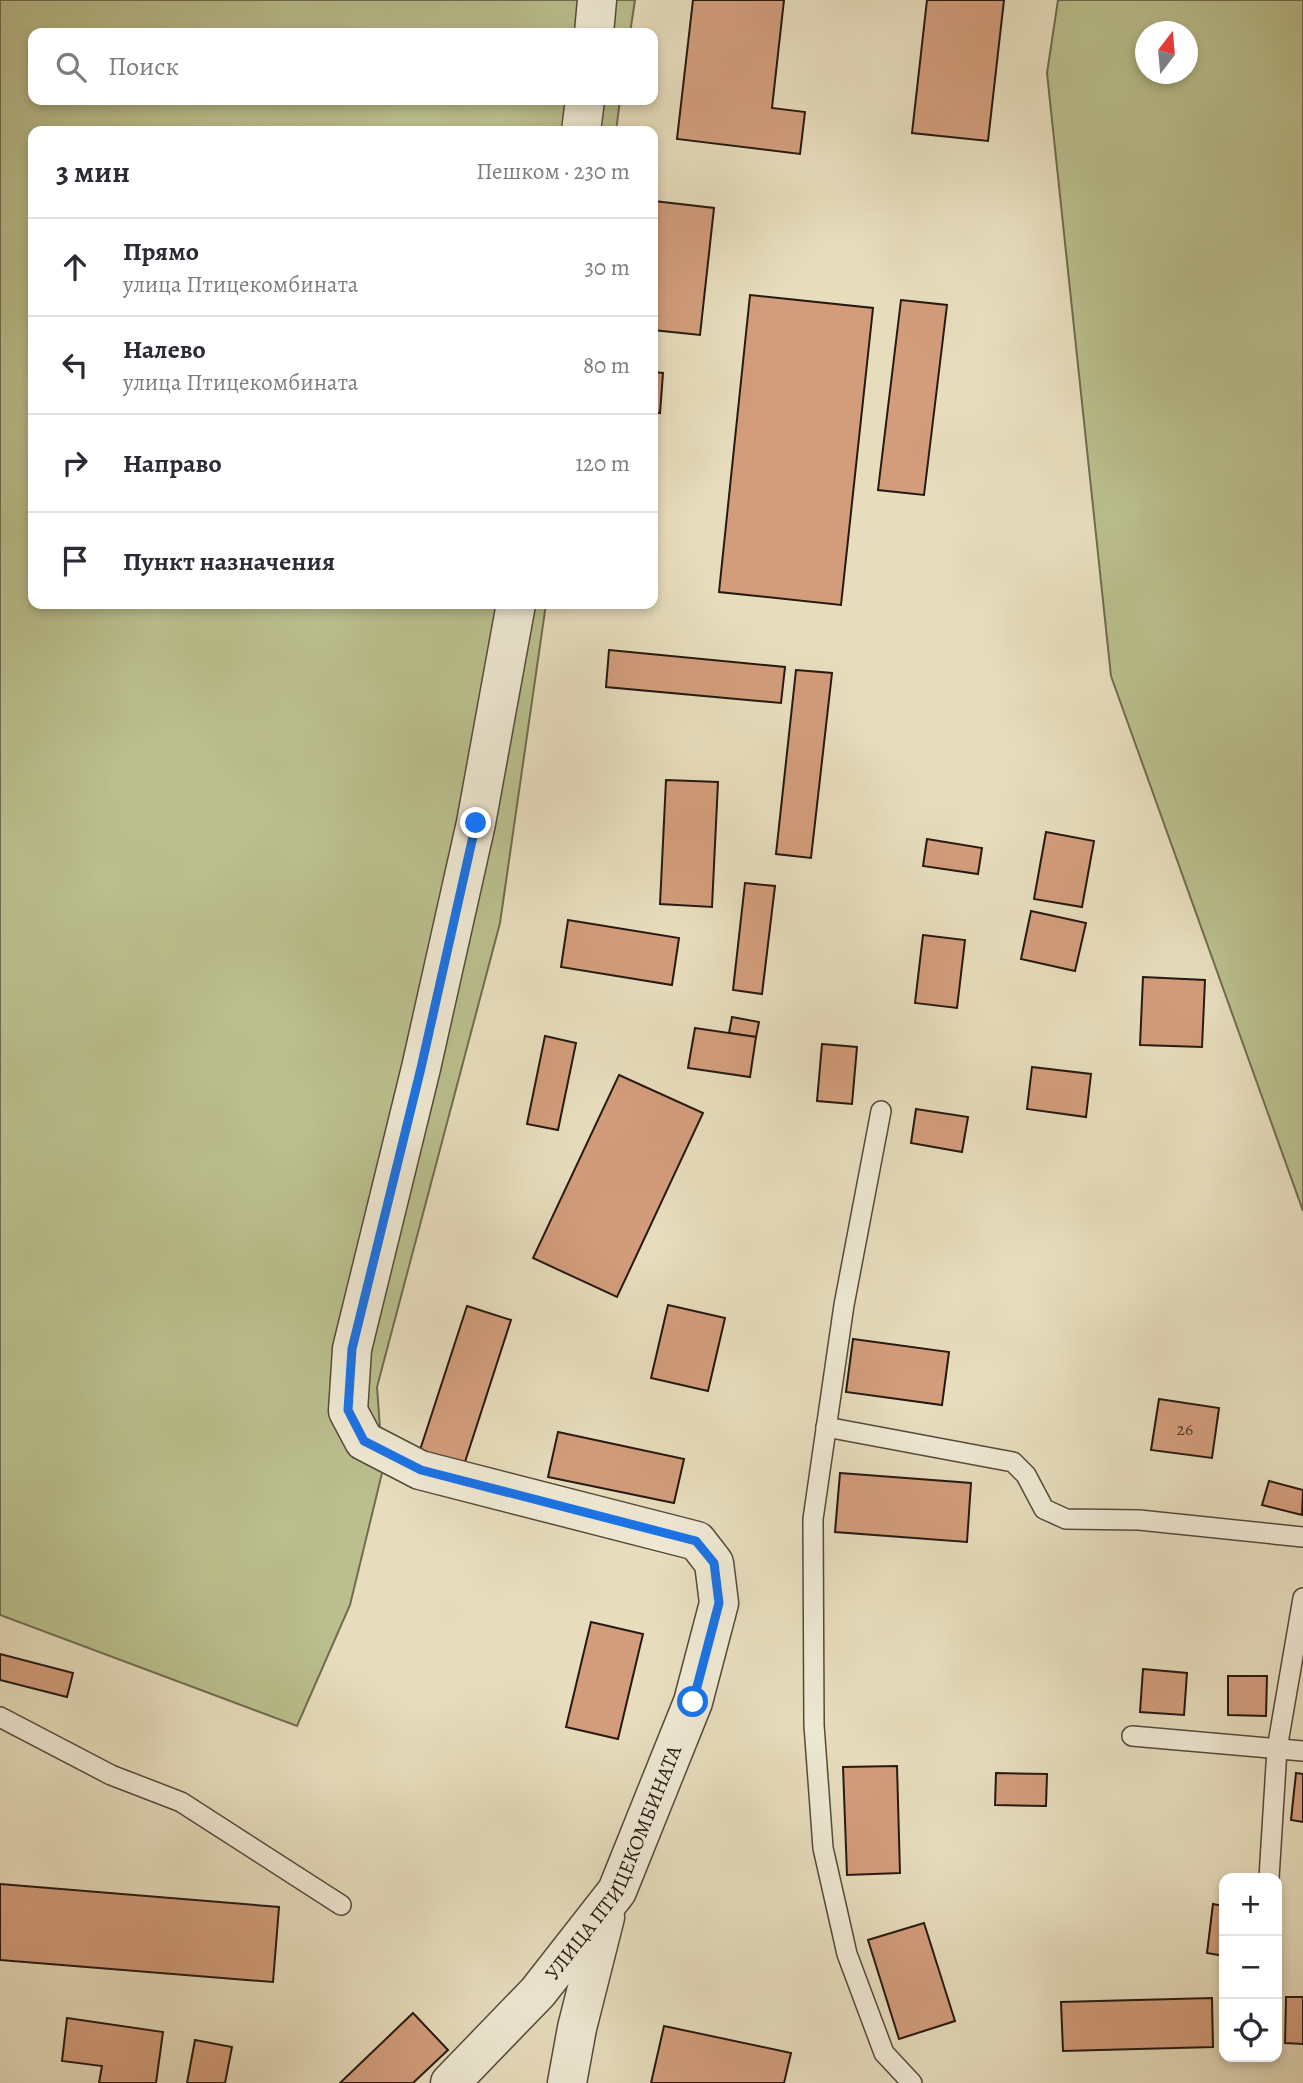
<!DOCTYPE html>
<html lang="ru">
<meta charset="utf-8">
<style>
:root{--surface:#fff;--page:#f2f2f3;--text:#2b2b33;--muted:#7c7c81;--line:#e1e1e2}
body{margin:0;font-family:Alegreya,serif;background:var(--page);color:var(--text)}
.controls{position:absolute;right:21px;bottom:21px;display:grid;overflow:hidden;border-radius:14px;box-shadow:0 4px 10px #0003}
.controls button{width:63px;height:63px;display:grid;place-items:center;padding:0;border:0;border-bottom:2px solid var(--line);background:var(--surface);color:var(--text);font:35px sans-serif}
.compass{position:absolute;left:1135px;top:21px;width:63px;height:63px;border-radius:50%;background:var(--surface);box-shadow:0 4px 10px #0003;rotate:16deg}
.stop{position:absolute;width:21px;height:21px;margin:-16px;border:5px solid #1a73e8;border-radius:50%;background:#fff}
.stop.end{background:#1a73e8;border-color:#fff;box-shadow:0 2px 7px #0008}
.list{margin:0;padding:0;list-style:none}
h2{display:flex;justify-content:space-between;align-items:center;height:91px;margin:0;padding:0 28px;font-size:30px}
h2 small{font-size:23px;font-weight:400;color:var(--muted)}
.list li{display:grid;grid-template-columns:46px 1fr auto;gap:21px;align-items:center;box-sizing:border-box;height:98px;padding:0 28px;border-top:2px solid var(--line)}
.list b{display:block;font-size:26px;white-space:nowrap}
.list p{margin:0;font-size:23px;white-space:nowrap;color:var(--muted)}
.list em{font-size:23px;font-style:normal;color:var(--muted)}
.icon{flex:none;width:38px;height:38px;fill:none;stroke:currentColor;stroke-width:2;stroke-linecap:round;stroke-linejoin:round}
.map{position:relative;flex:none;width:1303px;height:2083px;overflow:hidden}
.search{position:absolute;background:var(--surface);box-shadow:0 4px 10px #0003;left:28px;top:28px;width:630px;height:77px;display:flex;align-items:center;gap:18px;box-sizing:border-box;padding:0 24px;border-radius:14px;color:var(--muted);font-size:26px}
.panel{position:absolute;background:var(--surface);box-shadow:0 4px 10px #0003;left:28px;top:126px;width:630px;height:483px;border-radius:14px}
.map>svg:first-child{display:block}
</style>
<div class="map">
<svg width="1303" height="2083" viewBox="0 0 1303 2083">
<rect width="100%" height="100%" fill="#e7ddbd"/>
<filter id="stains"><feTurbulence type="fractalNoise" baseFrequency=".00286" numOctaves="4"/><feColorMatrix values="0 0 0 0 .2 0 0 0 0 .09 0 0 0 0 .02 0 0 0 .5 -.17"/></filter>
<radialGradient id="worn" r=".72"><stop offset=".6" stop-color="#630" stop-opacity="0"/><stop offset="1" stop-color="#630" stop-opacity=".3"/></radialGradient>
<g fill="#babf8d" stroke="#706c4f" stroke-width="2" fill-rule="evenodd">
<polygon points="0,0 635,0 630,33 33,33 33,100 620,100 616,131 33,131 33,604 546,604 500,923 377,1387 383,1469 350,1605 297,1726 0,1615"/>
<path d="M 1058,0 L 1303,0 L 1303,1211 L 1111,676 L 1047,73 ZM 1146,32 L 1188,32 L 1188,74 L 1146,74 Z"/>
</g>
<g fill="#d39d7c" stroke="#261911" stroke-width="2">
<polygon points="693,0 784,0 772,108 805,112 800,154 677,139"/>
<polygon points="927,0 1004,0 988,141 912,133"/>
<polygon points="654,201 714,208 700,335 653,330"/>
<polygon points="750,295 873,308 841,605 719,592"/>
<polygon points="901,300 947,305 924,495 878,490"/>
<polygon points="653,372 663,373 660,413 653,412"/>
<polygon points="609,650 785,667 781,703 606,687"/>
<polygon points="796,670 832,673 811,858 776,854"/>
<polygon points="666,780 718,782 712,907 660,904"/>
<polygon points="1046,832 1094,841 1082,907 1034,899"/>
<polygon points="927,839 982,848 978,874 923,866"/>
<polygon points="745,883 775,886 762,994 733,990"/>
<polygon points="1031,911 1086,923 1075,971 1021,959"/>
<polygon points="568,920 679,938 672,985 561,967"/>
<polygon points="923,935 965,940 957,1008 915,1003"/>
<polygon points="1143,977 1205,980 1202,1047 1140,1045"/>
<polygon points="732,1017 759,1022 756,1037 729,1033"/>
<polygon points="695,1028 756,1037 750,1077 688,1068"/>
<polygon points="545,1036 576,1043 558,1130 527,1124"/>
<polygon points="822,1044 857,1047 852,1104 817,1101"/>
<polygon points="1032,1067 1091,1074 1086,1117 1027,1109"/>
<polygon points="619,1075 703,1113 617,1297 533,1258"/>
<polygon points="916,1109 968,1117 962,1152 911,1143"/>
<polygon points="668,1305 725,1318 708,1391 651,1378"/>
<polygon points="467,1306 511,1320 464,1465 420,1450"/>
<polygon points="853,1339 949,1352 942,1405 846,1392"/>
<polygon points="1159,1399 1219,1408 1212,1458 1151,1450"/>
<polygon points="558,1432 684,1459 674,1503 548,1477"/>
<polygon points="840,1473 971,1483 967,1542 835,1532"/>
<polygon points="1269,1481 1303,1490 1302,1515 1262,1505"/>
<polygon points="591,1622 643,1634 618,1739 566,1727"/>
<polygon points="0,1654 73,1673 67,1697 0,1680"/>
<polygon points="1143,1669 1187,1673 1184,1715 1140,1712"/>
<polygon points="1228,1676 1267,1676 1266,1716 1228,1715"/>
<polygon points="897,1766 900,1873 847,1875 843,1767"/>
<polygon points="996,1773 1047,1774 1046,1806 995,1805"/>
<polygon points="1296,1773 1303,1774 1303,1822 1291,1820"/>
<polygon points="0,1884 279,1907 273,1982 0,1960"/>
<polygon points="1213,1904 1224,1906 1224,1956 1207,1953"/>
<polygon points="924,1923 955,2021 899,2039 868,1940"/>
<polygon points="1286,1997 1303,1997 1303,2044 1285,2043"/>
<polygon points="1212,1998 1213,2047 1063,2051 1061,2002"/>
<polygon points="413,2013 448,2050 413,2083 340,2083"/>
<polygon points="67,2018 163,2032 156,2083 99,2083 102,2066 62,2061"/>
<polygon points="664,2026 791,2053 784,2083 651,2083"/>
<polygon points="195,2040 232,2047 225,2083 187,2083"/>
</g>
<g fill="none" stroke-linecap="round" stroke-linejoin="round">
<g stroke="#564a3c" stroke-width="22">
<g id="service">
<polyline points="881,1111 844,1305 813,1519 814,1725 823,1848 847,1954 884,2053 912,2083"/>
<polyline points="826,1427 1013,1462 1026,1475 1044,1509 1066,1519 1139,1520 1303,1537"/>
<polyline points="0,1717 111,1775 181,1802 341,1905"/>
<polyline points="1132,1736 1303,1751"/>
<polyline points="1269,1878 1277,1749 1303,1598"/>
</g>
</g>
<g stroke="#564a3c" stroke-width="41">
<g id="minor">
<polyline points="594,33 597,0"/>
<polyline points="581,131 585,100"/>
<path id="s1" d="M 450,2083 L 538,1992 L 617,1891 L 693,1702 L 719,1603 L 714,1563 L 697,1541 L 420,1470 L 364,1441 L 348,1411 L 352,1349 L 421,1068 L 476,823 L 516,604"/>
<polyline points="567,2083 577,2028 605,1917"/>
</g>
</g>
<use href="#service" stroke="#efe9d4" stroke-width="19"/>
<use href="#minor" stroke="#efe9d4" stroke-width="38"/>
</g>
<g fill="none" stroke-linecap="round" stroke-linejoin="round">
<polyline stroke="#1a73e8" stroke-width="9" points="476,823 421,1068 352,1349 348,1410 364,1441 421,1470 696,1541 714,1563 719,1603 693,1702"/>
</g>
<g text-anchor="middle" stroke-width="7" stroke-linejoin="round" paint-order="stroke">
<g font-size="18" fill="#513a2c">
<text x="1185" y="1435">26</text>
</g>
<g font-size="21" fill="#261911" stroke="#efe9d4">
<text dy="7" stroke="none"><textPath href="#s1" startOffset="278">УЛИЦА ПТИЦЕКОМБИНАТА</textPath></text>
</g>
</g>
<rect width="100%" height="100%" filter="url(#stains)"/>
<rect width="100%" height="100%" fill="url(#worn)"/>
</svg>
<div class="controls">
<button>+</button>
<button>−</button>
<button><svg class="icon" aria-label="locate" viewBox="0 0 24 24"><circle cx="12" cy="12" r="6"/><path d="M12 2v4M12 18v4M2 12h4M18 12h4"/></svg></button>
</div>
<svg class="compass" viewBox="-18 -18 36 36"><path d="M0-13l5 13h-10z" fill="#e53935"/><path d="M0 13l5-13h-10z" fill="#7c7c81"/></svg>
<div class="stop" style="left:693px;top:1702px"></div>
<div class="stop end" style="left:476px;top:823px"></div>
<div class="search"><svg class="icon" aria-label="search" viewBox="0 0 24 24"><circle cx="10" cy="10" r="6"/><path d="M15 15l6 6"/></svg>Поиск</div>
<section class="panel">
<h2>3 мин<small>Пешком · 230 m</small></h2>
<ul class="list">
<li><svg class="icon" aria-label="ahead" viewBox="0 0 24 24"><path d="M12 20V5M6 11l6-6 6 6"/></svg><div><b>Прямо</b><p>улица Птицекомбината</p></div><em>30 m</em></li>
<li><svg class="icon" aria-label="left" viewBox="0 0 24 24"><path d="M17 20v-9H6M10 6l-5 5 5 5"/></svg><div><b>Налево</b><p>улица Птицекомбината</p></div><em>80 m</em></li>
<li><svg class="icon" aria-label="right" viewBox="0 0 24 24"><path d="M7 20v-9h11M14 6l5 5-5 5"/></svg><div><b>Направо</b></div><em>120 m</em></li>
<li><svg class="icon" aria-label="arrive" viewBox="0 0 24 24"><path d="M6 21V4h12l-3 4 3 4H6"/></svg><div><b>Пункт назначения</b></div></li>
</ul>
</section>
</div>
